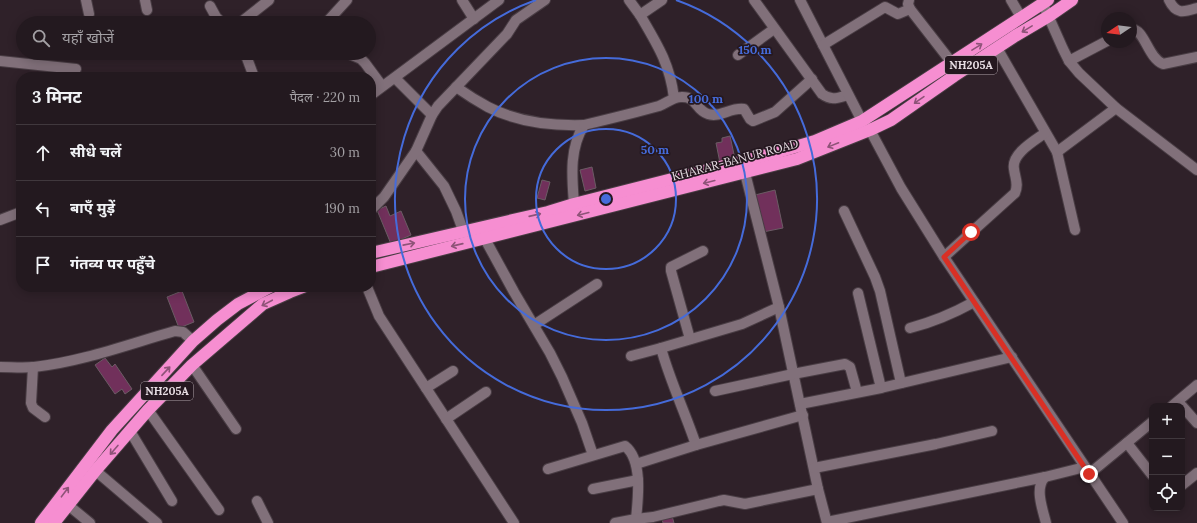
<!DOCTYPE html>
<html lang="hi">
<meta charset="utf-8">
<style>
:root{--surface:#23191f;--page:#2f262c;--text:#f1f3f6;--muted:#a3a0a4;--line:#40383d}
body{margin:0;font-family:Lora,"Noto Sans Devanagari",serif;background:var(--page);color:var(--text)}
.controls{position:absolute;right:12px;bottom:12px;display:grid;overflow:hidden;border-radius:8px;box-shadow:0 2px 10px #0003}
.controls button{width:36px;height:36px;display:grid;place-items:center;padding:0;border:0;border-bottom:1px solid var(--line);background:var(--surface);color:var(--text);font:20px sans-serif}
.compass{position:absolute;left:1101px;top:12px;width:36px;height:36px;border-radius:50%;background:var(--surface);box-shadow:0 2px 10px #0003;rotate:257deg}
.stop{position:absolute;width:12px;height:12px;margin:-9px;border:3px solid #d93025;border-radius:50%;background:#fff}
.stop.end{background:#d93025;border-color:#fff;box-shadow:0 1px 4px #0008}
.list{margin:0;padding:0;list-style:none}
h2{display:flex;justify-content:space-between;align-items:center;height:52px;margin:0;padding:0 16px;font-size:17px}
h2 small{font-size:13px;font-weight:400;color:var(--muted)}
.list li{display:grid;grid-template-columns:26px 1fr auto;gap:12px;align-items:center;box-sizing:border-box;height:56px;padding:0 16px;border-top:1px solid var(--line)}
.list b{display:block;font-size:15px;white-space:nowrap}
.list em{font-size:13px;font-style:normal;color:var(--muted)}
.icon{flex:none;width:22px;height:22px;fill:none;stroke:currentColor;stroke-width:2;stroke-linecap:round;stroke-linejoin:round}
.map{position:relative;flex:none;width:1197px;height:523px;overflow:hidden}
.search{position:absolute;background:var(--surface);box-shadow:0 2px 10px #0003;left:16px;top:16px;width:360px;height:44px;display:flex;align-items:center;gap:10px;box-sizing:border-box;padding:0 14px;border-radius:22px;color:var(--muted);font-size:15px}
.panel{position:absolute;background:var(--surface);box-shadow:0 2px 10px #0003;left:16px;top:72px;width:360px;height:220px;border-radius:16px}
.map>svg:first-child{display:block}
</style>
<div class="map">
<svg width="1197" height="523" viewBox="0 0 1197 523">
<rect width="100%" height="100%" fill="#2f2129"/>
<g fill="#71305b" stroke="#6b5b64">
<polygon points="730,136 735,159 720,163 716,143 722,142 722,138"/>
<polygon points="592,167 596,188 585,191 580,170"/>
<polygon points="542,180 550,182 545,200 537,198"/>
<polygon points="775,190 783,228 763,232 755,195"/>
<polygon points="386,206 390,216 401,211 411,235 391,244 377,210"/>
<polygon points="182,291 194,322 179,328 167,297"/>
<polygon points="105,358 112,367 115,364 132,389 125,394 122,389 115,394 95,365"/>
<polygon points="672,516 674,523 663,523 662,519"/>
</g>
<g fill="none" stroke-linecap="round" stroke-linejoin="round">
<g stroke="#493d44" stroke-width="12">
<g id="minor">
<polyline points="86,0 89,14"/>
<polyline points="145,0 147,10"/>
<polyline points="462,0 474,19"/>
<polyline points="629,0 640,15"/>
<path d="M 662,0 L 640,15 C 657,44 670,64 674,98"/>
<path d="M 754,0 L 822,94 C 832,101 837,98 848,95"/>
<polyline points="800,0 862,121 870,130 901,188 944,257 1123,523"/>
<polyline points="909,0 908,4 910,9 952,63"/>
<polyline points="1011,0 1021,17"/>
<path d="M 1169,0 C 1176,15 1184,12 1197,8"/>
<polyline points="1043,4 1063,49 1069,61 1079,73 1116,108 1197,170"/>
<polyline points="210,6 216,17 222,23"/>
<polyline points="240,23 269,0"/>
<polyline points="326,23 347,0"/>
<path d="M 1131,29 C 1145,29 1147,57 1163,64 L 1197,57"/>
<polyline points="823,45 885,7 898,14 910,9"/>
<polyline points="997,48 1057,152 1075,230"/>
<polyline points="245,53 254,77"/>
<polyline points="347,53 361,59 365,63 382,86"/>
<polyline points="738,55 774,29"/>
<polyline points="0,61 76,69"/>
<polyline points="1069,61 1107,41"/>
<polyline points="395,78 432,115"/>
<path d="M 456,87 C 466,94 477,101 488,107 C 517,122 551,126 584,125 C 569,149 572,177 574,204"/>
<polyline points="371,95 499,0"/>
<path d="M 584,125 C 609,119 634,113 659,106 C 667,103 673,97 681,97 C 697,96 695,110 708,114 C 720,118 731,107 744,109 L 750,119 L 753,121 L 775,112 L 812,79"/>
<polyline points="416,151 444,186 456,211 464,233"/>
<polyline points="1057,152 1116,108"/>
<polyline points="745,173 779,307 818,489 827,523"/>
<polyline points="371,210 384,197 416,151 432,115 438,106 507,34 516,20 545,0"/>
<polyline points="844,211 875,277 880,291 901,383"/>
<polyline points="0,220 21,212"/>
<polyline points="485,239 514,292 550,353 562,377 582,423 593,455"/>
<path d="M 944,257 L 1015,193 C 1019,184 1015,178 1014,169 C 1011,154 1034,141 1045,133"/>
<polyline points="367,287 379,316 514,523"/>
<polyline points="858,293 881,388"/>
<path d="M 779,307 L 742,324 L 661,348 C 670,381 685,412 696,445 L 803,415"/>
<polyline points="534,325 597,284"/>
<path d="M 910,328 C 933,322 954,313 974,302"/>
<polyline points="690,339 671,271 671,267 703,251"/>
<polyline points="631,356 661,348"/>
<polyline points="192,365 236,429"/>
<path d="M 0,367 C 11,367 23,368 34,367 C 81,362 129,344 175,331 L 183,332 L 193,341"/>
<polyline points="33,367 31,403 33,408 45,417"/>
<polyline points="426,388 453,371"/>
<polyline points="715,391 793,374 845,364 850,367 857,392"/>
<polyline points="800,404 881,388 1012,357"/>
<polyline points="1172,406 1197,385"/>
<polyline points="1182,406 1197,423"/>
<polyline points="148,410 219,510"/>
<polyline points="446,419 486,392"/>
<polyline points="130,431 172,501"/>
<polyline points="1127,443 1152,475"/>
<polyline points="636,464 696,445"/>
<polyline points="90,466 157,523"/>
<polyline points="814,468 936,444 992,431"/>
<path d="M 548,469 L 625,446 C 643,460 638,499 636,519"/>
<polyline points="1089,474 1152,422"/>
<polyline points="1182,485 1197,473"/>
<polyline points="593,489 638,480"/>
<polyline points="257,501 268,523"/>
<polyline points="68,505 90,523"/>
<polyline points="827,522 1045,477"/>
<polyline points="615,523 636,519 653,517 719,501 724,500 745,504 818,489"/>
<path d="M 1046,523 C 1043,510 1034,488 1045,477 L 1085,467"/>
</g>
</g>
<g stroke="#493d44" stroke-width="14">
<g id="highway">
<polyline points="371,253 548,212 574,204 775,153 815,141 862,121 1048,0"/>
<polyline points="371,267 797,159 870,130 891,120 954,76 1015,36 1049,16 1072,0"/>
<polyline points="41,523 112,430 193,341 217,320 238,304 270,287"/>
<polyline points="54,523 96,470 148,410 192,365 263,304 290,292 303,287"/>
</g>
</g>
<use href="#minor" stroke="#81707a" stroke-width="10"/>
<use href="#highway" stroke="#f68ed1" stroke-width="12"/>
</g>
<defs><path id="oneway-shaft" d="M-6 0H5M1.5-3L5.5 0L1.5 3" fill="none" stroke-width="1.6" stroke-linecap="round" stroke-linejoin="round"/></defs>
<g stroke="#8e5378">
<use href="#oneway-shaft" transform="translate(1027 29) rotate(149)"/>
<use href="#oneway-shaft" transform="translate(977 47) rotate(-32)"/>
<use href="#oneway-shaft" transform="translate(919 100) rotate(145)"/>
<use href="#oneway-shaft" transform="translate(833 145) rotate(158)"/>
<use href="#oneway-shaft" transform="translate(709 182) rotate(166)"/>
<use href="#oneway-shaft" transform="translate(583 214) rotate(166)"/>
<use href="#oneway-shaft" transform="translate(535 215) rotate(-13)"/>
<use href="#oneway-shaft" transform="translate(409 244) rotate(-11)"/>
<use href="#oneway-shaft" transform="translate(457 245) rotate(167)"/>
<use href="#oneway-shaft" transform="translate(267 303) rotate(152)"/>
<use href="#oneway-shaft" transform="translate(166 371) rotate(-47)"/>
<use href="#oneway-shaft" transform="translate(114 450) rotate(131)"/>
<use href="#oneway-shaft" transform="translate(65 492) rotate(-53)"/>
</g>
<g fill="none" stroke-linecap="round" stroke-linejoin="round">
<polyline stroke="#d93025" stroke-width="5" points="971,232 944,257 1089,474"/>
</g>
<g fill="none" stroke="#456bda" stroke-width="2">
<circle cx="606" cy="199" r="70"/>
<circle cx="606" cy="199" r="141"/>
<path d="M676 0A211 211 0 1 1 536 0"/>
</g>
<g text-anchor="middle" stroke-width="3.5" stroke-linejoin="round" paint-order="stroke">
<g fill="#251820" stroke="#ada2a8" stroke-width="1">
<rect x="945" y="56" width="52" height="18" rx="3"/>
<rect x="141" y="382" width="52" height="18" rx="3"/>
</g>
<g font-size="11" font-weight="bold" fill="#e7dde3">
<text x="971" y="69">NH205A</text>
<text x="167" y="395">NH205A</text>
</g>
<g font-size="12" fill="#e7dde3" stroke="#251820">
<text transform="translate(735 160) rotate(-15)" y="4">KHARAR-BANUR ROAD</text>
</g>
</g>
<circle cx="606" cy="199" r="6" fill="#456bda" stroke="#251820" stroke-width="2"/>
<g font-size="12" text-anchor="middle" font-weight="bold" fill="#456bda" stroke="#251820" stroke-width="3.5" stroke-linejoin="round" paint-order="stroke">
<text x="755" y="54">150 m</text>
<text x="706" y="103">100 m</text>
<text x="655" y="154">50 m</text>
</g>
</svg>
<div class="controls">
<button>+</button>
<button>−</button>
<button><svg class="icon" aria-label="locate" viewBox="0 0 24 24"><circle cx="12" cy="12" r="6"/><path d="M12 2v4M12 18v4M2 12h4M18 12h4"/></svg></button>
</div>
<svg class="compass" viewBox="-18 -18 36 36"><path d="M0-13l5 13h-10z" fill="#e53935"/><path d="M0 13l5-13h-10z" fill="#a3a0a4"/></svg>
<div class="stop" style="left:971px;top:232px"></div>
<div class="stop end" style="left:1089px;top:474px"></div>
<div class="search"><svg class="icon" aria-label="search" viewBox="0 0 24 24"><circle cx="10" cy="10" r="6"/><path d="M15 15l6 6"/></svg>यहाँ खोजें</div>
<section class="panel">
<h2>3 मिनट<small>पैदल · 220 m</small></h2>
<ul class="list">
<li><svg class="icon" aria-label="ahead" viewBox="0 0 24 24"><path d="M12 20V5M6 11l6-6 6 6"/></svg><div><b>सीधे चलें</b></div><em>30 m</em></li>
<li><svg class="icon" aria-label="left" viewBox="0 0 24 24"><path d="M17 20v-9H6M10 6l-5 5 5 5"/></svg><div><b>बाएँ मुड़ें</b></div><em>190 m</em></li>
<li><svg class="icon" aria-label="arrive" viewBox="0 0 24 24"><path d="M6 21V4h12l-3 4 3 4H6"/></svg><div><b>गंतव्य पर पहुँचे</b></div></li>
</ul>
</section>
</div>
